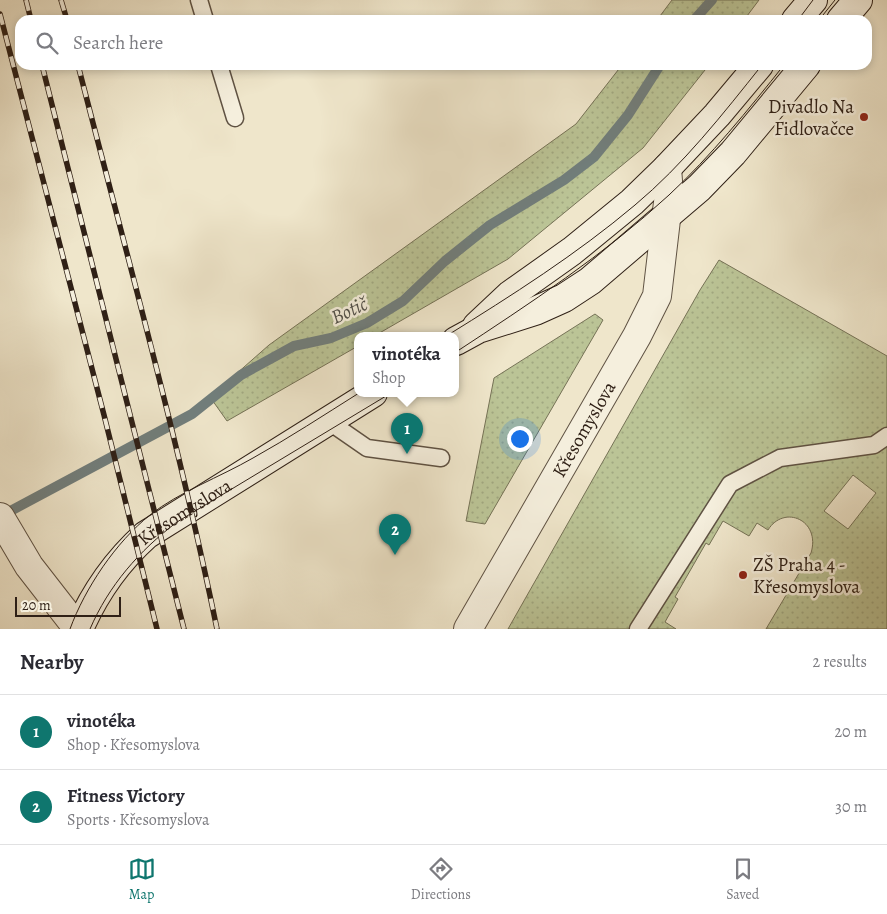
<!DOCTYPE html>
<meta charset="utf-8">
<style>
:root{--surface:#fff;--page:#f7f7f7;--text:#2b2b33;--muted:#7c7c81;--line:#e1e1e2;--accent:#0f766e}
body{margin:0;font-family:Alegreya,serif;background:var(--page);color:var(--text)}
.scale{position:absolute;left:15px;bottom:12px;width:106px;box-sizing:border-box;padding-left:5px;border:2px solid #2f2016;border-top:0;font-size:14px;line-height:18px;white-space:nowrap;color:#2f2016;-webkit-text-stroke:4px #f5efdd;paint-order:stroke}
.you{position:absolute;left:519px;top:438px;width:18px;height:18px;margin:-12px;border:4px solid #fff;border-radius:50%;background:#1a73e8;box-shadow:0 0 0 8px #1a73e833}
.badge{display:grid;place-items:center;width:32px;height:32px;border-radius:50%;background:var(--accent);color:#fff;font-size:16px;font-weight:700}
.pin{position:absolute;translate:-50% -41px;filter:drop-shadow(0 1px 2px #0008)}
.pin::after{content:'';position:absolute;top:26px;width:18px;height:15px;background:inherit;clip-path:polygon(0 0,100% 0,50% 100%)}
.popup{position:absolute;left:354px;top:332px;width:105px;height:65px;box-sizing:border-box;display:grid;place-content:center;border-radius:10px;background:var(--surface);filter:drop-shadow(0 1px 4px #0005);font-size:16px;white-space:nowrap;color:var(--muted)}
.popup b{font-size:19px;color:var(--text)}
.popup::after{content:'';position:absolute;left:50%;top:100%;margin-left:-10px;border:10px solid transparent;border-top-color:var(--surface)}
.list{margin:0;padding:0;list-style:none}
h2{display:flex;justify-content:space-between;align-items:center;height:65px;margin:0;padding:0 20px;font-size:21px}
h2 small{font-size:16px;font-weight:400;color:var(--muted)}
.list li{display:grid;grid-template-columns:32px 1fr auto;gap:15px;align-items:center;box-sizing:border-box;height:75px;padding:0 20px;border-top:1px solid var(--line)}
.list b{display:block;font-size:19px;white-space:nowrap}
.list p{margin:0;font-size:16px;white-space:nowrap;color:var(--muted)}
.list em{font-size:16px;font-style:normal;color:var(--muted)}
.icon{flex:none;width:28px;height:28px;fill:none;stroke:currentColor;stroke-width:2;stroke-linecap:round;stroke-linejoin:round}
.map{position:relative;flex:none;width:887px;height:629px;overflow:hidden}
.search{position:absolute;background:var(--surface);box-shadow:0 2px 8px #0003;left:15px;right:15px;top:15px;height:55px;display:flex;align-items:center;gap:12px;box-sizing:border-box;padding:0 18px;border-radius:15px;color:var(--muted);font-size:19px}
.sheet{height:215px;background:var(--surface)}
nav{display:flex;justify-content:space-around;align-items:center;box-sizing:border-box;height:70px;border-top:1px solid var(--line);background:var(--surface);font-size:14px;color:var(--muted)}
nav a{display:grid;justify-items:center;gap:2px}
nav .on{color:var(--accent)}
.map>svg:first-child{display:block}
</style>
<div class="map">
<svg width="887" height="629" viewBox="0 0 887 629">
<defs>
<pattern id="grass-dots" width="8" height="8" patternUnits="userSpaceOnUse" patternTransform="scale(1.25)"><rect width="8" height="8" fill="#bbc496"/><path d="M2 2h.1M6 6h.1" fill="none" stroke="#a1a881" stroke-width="1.8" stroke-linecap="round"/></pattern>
</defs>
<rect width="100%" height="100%" fill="#efe6cb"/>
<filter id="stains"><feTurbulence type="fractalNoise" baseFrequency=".004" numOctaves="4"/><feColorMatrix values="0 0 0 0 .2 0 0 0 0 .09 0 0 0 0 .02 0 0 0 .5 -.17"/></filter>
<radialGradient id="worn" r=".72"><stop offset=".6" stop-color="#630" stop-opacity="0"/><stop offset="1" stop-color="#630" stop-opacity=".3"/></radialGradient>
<g fill="url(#grass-dots)" stroke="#757256" fill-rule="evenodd">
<polygon points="672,0 759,0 744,20 657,20"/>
<polygon points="622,65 709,65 643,148 508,259 376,335 358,335 358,346 227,421 210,397 269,345 576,124"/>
<path d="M 719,260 L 887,356 L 887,629 L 766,629 L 811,553 C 821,520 784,504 768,530 L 757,523 L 749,536 L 723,521 L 709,545 L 706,543 L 675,597 L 678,599 L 665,622 L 676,629 L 508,629 L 700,290 ZM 853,475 L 876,493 L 848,529 L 824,511 Z"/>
<polygon points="595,314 603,320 485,524 466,521 494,378"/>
</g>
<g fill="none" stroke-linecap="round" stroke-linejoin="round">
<g stroke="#717e7c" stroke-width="10">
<polyline points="694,20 712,0"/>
<polyline points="1,516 192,414 241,375 294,346 331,338 367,323 403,301 445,261 490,225 564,180 594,157 628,115 660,65"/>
</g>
<g stroke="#5f5243" stroke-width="19">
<g id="lane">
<polyline points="199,0 205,20"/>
<polyline points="219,65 235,118"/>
<polyline points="328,421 367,448 441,458"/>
<polyline points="638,629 730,484 780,458 874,445 887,436"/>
</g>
</g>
<g stroke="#5f5243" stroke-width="30">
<g id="street">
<polyline points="0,517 29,566 78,629"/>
<path id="s1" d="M 468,629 L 637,336 L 657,296 L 669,194 L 667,168"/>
</g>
</g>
<g stroke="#2f2016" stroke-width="30">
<g id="secondary">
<polyline points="796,20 813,0"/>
<polyline points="841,20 858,0"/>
<polyline points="477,326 510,295 572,251 632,202 665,170 717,115 759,65"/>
<polyline points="456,341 478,329 535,311 564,298 590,281 699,188 733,153 806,65"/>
<path id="s2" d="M 79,629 C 95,592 116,562 146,535 L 373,393"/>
</g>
</g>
<use href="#lane" stroke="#f5efdd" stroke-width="16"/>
<use href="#street" stroke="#f5efdd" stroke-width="28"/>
<use href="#secondary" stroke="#f5efdd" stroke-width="28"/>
<g stroke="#2f2016" stroke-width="1">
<polyline points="798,20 813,0"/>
<polyline points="819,20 835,0"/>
<path d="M 448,335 C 511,296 577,254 635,205 C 683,165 723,114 762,65"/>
<path d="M 456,352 C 529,304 604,255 669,195 C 711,156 748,110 784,65"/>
<path d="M 70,629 C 85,588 116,542 150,515 C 179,492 220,477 253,458 C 289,438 324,415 359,393"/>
<path d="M 90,629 C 109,585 139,551 177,522 L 391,393"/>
</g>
<g stroke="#2f2016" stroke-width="5.5">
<g id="rail">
<polyline points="26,0 31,20"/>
<polyline points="61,0 67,20"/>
<polyline points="0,14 104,415 157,629"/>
<polyline points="42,65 184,629"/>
<path d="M 78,65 C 126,252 178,439 217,629"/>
</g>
</g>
<use href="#rail" stroke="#f5efdd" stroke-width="4" stroke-dasharray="11" stroke-linecap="butt"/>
</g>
<g fill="#8f2418" stroke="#f5efdd" stroke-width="2">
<circle cx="864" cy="117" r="5"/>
<circle cx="743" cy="575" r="5"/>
</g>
<g text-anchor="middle" stroke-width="5" stroke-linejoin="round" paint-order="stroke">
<g font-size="19" fill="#2f2016" stroke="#f5efdd" text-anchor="end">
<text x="854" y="113">Divadlo Na<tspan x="854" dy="22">Fidlovačce</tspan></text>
<text x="753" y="571" text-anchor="start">ZŠ Praha 4 -<tspan x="753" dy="22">Křesomyslova</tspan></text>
</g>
<g font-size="19" fill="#2f2016" stroke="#f5efdd">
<text dy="7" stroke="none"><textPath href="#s1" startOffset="231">Křesomyslova</textPath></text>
<text dy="7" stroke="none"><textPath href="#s2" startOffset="161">Křesomyslova</textPath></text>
</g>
<g font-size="20" font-style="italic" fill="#504f49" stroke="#f5efdd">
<text transform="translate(349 310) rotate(-25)" y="7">Botič</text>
</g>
</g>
<rect width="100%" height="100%" filter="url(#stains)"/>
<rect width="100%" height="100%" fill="url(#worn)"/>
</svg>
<div class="scale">20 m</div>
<div class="you"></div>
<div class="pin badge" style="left:407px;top:454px">1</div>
<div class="popup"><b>vinotéka</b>Shop</div>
<div class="pin badge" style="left:395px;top:555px">2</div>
<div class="search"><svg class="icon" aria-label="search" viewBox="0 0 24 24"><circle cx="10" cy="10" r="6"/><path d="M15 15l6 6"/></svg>Search here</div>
</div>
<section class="sheet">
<h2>Nearby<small>2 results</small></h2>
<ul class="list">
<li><span class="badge">1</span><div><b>vinotéka</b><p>Shop · Křesomyslova</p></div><em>20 m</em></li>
<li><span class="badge">2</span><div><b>Fitness Victory</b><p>Sports · Křesomyslova</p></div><em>30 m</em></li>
</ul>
</section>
<nav>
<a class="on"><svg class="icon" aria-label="map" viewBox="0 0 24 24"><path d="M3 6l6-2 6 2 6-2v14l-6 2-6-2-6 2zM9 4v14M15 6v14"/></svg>Map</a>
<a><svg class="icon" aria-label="directions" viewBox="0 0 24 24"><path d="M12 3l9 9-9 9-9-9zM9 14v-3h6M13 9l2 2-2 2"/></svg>Directions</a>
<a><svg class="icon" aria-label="saved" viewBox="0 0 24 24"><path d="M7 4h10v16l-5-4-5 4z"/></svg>Saved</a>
</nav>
